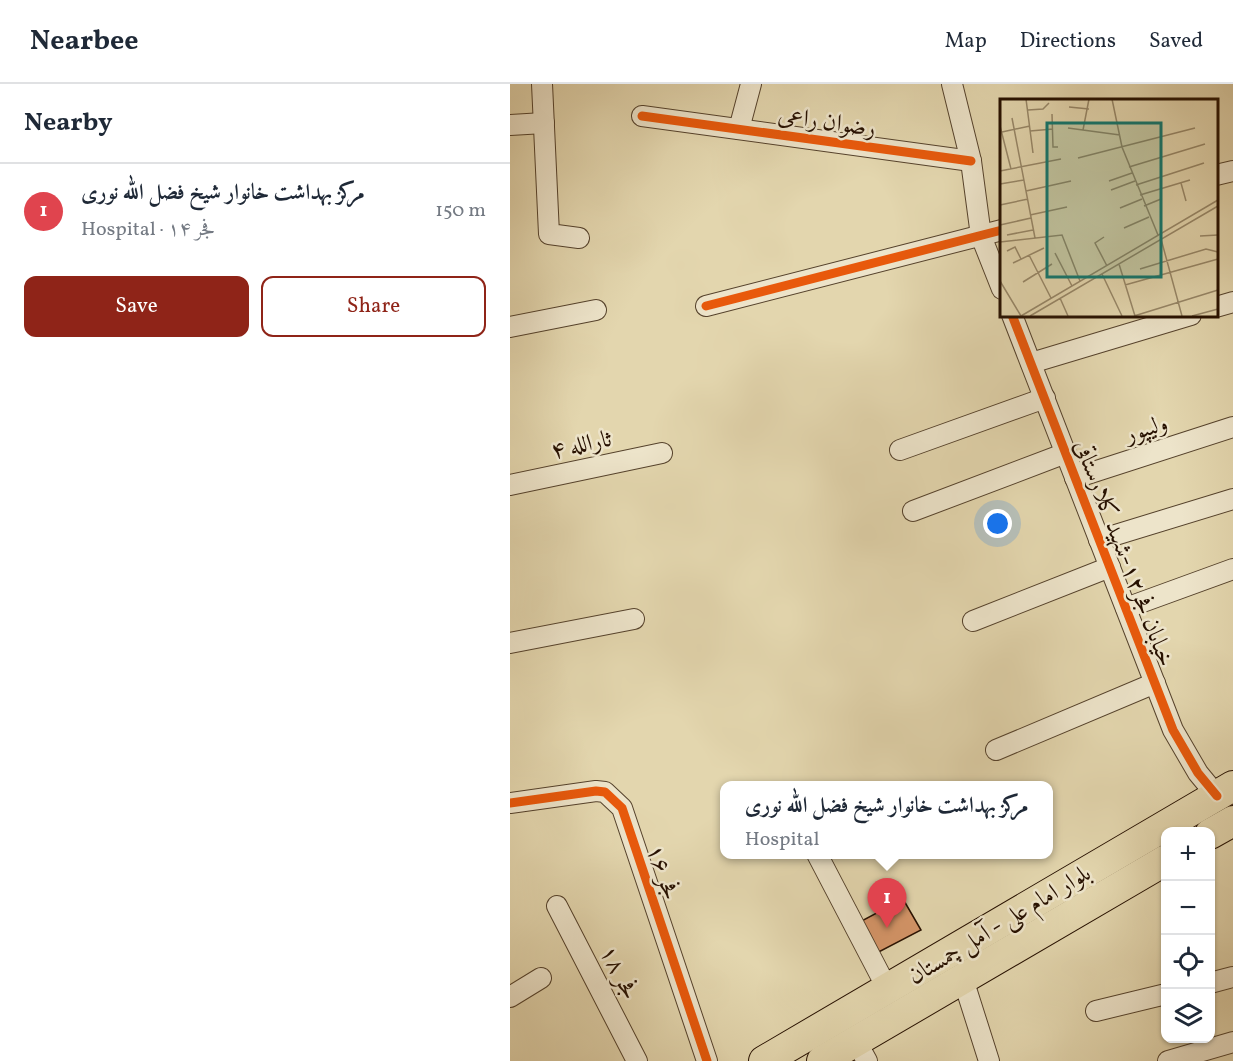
<!DOCTYPE html>
<meta charset="utf-8">
<style>
:root{--surface:#fff;--page:#f6f6f7;--text:#1f2937;--muted:#747a83;--line:#e0e1e3;--accent:#8f2418}
body{margin:0;font-family:Vollkorn,Amiri,serif;background:var(--page);color:var(--text)}
.controls{position:absolute;right:18px;bottom:18px;display:grid;overflow:hidden;border-radius:12px;box-shadow:0 2px 4px #0004}
.controls button{width:54px;height:54px;display:grid;place-items:center;padding:0;border:0;border-bottom:2px solid var(--line);background:var(--surface);color:var(--text);font:30px sans-serif}
.you{position:absolute;left:488px;top:440px;width:21px;height:21px;margin:-15px;border:4px solid #fff;border-radius:50%;background:#1a73e8;box-shadow:0 0 0 9px #1a73e833}
.badge{display:grid;place-items:center;width:39px;height:39px;border-radius:50%;background:var(--accent);color:#fff;font-size:20px;font-weight:700}
.pin{position:absolute;translate:-50% -50px;filter:drop-shadow(0 2px 3px #0008)}
.pin::after{content:'';position:absolute;top:32px;width:21px;height:18px;background:inherit;clip-path:polygon(0 0,100% 0,50% 100%)}
.popup{position:absolute;left:210px;top:697px;width:333px;height:78px;box-sizing:border-box;display:grid;place-content:center;border-radius:12px;background:var(--surface);filter:drop-shadow(0 2px 4px #0005);font-size:20px;white-space:nowrap;color:var(--muted)}
.popup b{font-size:22px;color:var(--text)}
.popup::after{content:'';position:absolute;left:50%;top:100%;margin-left:-12px;border:12px solid transparent;border-top-color:var(--surface)}
.list{margin:0;padding:0;list-style:none}
h2{display:flex;justify-content:space-between;align-items:center;height:78px;margin:0;padding:0 24px;font-size:26px}
h2 small{font-size:20px;font-weight:400;color:var(--muted)}
.list li{display:grid;grid-template-columns:39px 1fr auto;gap:18px;align-items:center;box-sizing:border-box;height:96px;padding:0 24px;border-top:2px solid var(--line)}
.list b{display:block;font-size:22px;white-space:nowrap}
.list p{margin:0;font-size:20px;white-space:nowrap;color:var(--muted)}
.list em{font-size:20px;font-style:normal;color:var(--muted)}
.actions{display:flex;gap:12px;padding:18px 24px}
.actions a{flex:1;padding:14px 0;border:2px solid var(--accent);border-radius:12px;text-align:center;font-size:21px;color:var(--accent)}
.actions .main{background:var(--accent);color:#fff}
.icon{flex:none;width:33px;height:33px;fill:none;stroke:currentColor;stroke-width:2;stroke-linecap:round;stroke-linejoin:round}
.map{position:relative;flex:none;width:723px;height:977px;overflow:hidden}
header{display:flex;align-items:center;gap:36px;box-sizing:border-box;height:84px;padding:0 30px;background:var(--surface);border-bottom:2px solid var(--line)}
header strong{font-size:28px}
nav{display:flex;gap:33px;margin-inline-start:auto;font-size:21px}
main{display:flex}
aside{flex:1;background:var(--surface)}
.map>svg:first-child{display:block}
</style>
<header>
<strong>Nearbee</strong>
<nav><a>Map</a><a>Directions</a><a>Saved</a></nav>
</header>
<main>
<aside>
<h2>Nearby<small></small></h2>
<ul class="list">
<li><span class="badge" style="background:#e0444e">1</span><div><b>مرکز بهداشت خانوار شیخ فضل الله نوری</b><p>Hospital · فجر ۱۴</p></div><em>150 m</em></li>
</ul>
<div class="actions"><a class="main">Save</a><a>Share</a></div>
</aside>
<div class="map">
<svg width="723" height="977" viewBox="0 0 723 977">
<rect width="100%" height="100%" fill="#e3d6ae"/>
<filter id="stains"><feTurbulence type="fractalNoise" baseFrequency=".00333" numOctaves="4"/><feColorMatrix values="0 0 0 0 .2 0 0 0 0 .09 0 0 0 0 .02 0 0 0 .5 -.17"/></filter>
<radialGradient id="worn" r=".72"><stop offset=".6" stop-color="#630" stop-opacity="0"/><stop offset="1" stop-color="#630" stop-opacity=".3"/></radialGradient>
<polygon fill="#d69669" stroke="#261000" stroke-width="1.5" points="393,815 411,846 361,872 344,841"/>
<g fill="none" stroke-linecap="round" stroke-linejoin="round">
<g stroke="#55422c" stroke-width="22">
<g id="street">
<polyline points="32,0 39,150 69,154"/>
<polyline points="442,0 461,77 471,152 492,205"/>
<polyline points="132,32 461,77"/>
<polyline points="0,41 34,39"/>
<polyline points="229,45 241,0"/>
<polyline points="706,91 723,87"/>
<polyline points="196,222 492,146"/>
<polyline points="706,223 723,218"/>
<polyline points="502,231 663,646 688,689 707,712"/>
<polyline points="0,243 86,226"/>
<polyline points="521,279 681,231"/>
<polyline points="390,366 535,314"/>
<polyline points="565,394 723,343"/>
<polyline points="0,401 152,369"/>
<polyline points="403,427 556,369"/>
<polyline points="589,456 723,415"/>
<polyline points="616,524 723,485"/>
<polyline points="463,537 600,483"/>
<polyline points="0,559 124,535"/>
<polyline points="486,666 645,599"/>
<polyline points="0,719 86,707 95,708 112,724 197,977"/>
<polyline points="307,770 378,906"/>
<polyline points="47,822 127,977"/>
<polyline points="453,895 479,977"/>
<polyline points="700,899 723,893"/>
<polyline points="0,913 31,894"/>
<polyline points="586,927 656,910"/>
<polyline points="346,957 357,977"/>
<polyline points="658,977 723,958"/>
</g>
</g>
<g stroke="#261000" stroke-width="32">
<g id="primary">
<polyline points="700,750 723,737"/>
<polyline points="254,977 723,702"/>
<polyline points="312,977 656,776"/>
</g>
</g>
<use href="#street" stroke="#ede4ca" stroke-width="20"/>
<use href="#primary" stroke="#e3d6ae" stroke-width="30"/>
<g stroke="#ede4ca" stroke-width="13">
<g id="cycleway">
<polyline points="132,32 461,77"/>
<polyline points="196,222 492,146"/>
<polyline points="502,231 663,646 688,689 707,712"/>
<polyline points="0,719 86,707 95,708 112,724 197,977"/>
</g>
</g>
<use href="#cycleway" stroke="#e8590c" stroke-width="9"/>
</g>
<g text-anchor="middle" stroke-width="5" stroke-linejoin="round" paint-order="stroke">
<g font-size="24" fill="#261000" stroke="#ede4ca">
<text transform="translate(317 37) rotate(8)" y="8">رضوان راعی</text>
<text transform="translate(636 344) rotate(-18)" y="8">ولیپور</text>
<text transform="translate(71 360) rotate(-12)" y="8">ثارالله ۴</text>
<text transform="translate(615 469) rotate(69)" y="8">خيابان فجر۱۲-شهيد كلارستاقی</text>
<text transform="translate(154 788) rotate(71)" y="8">فجر ۱۶</text>
<text transform="translate(489 840) rotate(-31)" y="8">بلوار امام علی - آمل چمستان</text>
<text transform="translate(110 888) rotate(63)" y="8">فجر ۱۸</text>
</g>
</g>
<g transform="translate(490 15)">
<rect width="218" height="218" fill="#e3d6ae"/>
<path fill="none" stroke="#978768" stroke-width="1.5" d="M 26,0 L 33,54M 112,0 L 122,48 L 158,136M 69,8 L 89,10M 28,11 L 43,10 L 49,4M 52,15 L 53,48 L 58,48M 12,19 L 35,139M 0,27 L 11,70M 68,29 L 120,36M 83,31 L 89,0M 30,32 L 53,30M 2,33 L 30,27M 78,59 L 195,29M 129,68 L 205,45M 0,72 L 61,60M 109,82 L 132,74M 181,84 L 186,102M 0,85 L 24,81M 136,86 L 204,64M 111,91 L 135,82M 26,92 L 71,82M 140,96 L 190,81M 0,106 L 28,100M 144,107 L 161,100M 120,109 L 142,100M 30,116 L 67,108M 0,126 L 31,119M 124,129 L 149,118M 7,136 L 33,131M 200,137 L 218,136M 104,138 L 95,144 L 107,167M 161,140 L 182,217M 0,143 L 62,136 L 80,182M 7,152 L 15,148 L 21,160M 55,154 L 72,187M 29,156 L 51,199M 13,164 L 44,149M 119,165 L 135,217M 140,170 L 206,150 L 218,153M 102,175 L 122,217M 0,182 L 21,217M 23,183 L 52,165M 125,186 L 218,160M 60,199 L 68,217M 21,217 L 218,101M 30,217 L 218,107M 134,217 L 218,191M 192,217 L 218,210"/>
<path fill="#0f766e" fill-opacity="0.15" stroke="#0f766e" stroke-width="3" d="M 47,24 L 161,24 L 161,178 L 47,178 Z"/>
<rect width="218" height="218" fill="none" stroke="#261000" stroke-width="3"/>
</g>
<rect width="100%" height="100%" filter="url(#stains)"/>
<rect width="100%" height="100%" fill="url(#worn)"/>
</svg>
<div class="controls">
<button>+</button>
<button>−</button>
<button><svg class="icon" aria-label="locate" viewBox="0 0 24 24"><circle cx="12" cy="12" r="6"/><path d="M12 2v4M12 18v4M2 12h4M18 12h4"/></svg></button>
<button><svg class="icon" aria-label="layers" viewBox="0 0 24 24"><path d="M12 4l9 5-9 5-9-5zM3 14l9 5 9-5"/></svg></button>
</div>
<div class="you"></div>
<div class="pin badge" style="left:377px;top:844px;background:#e0444e">1</div>
<div class="popup"><b>مرکز بهداشت خانوار شیخ فضل الله نوری</b>Hospital</div>
</div>
</main>
